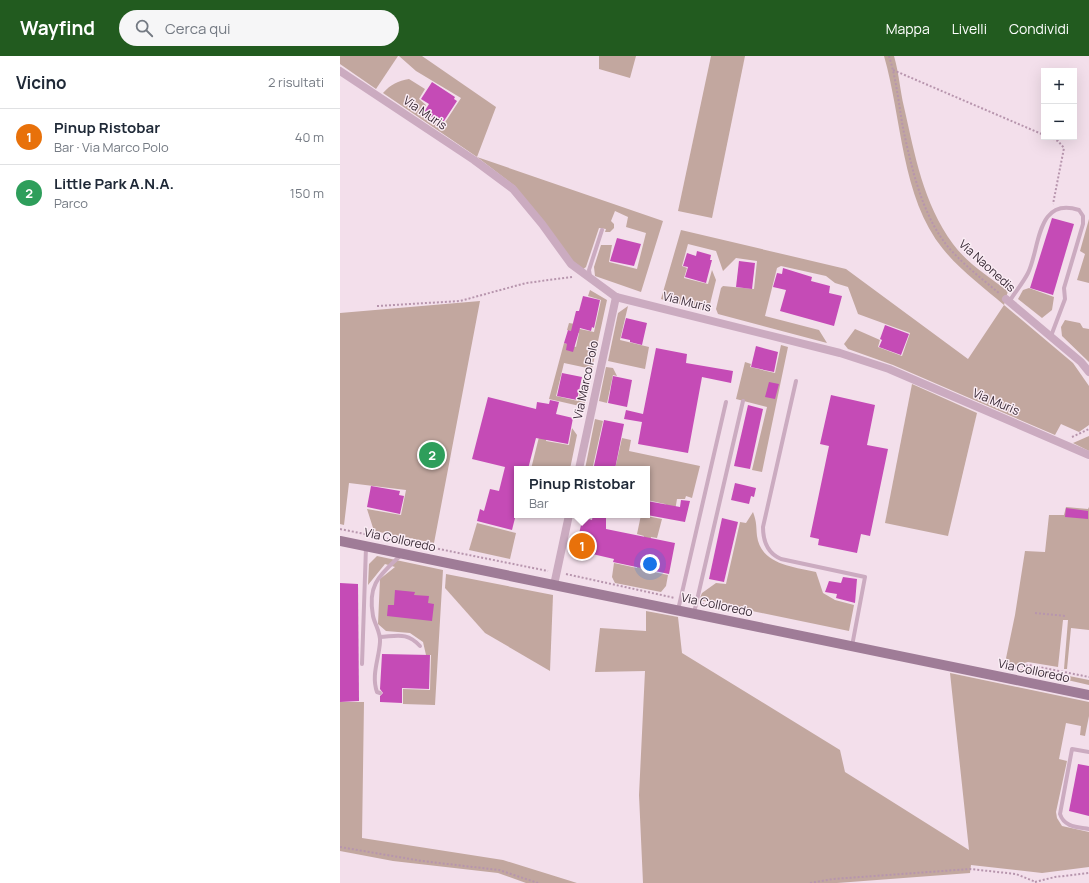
<!DOCTYPE html>
<html lang="it">
<meta charset="utf-8">
<style>
:root{--surface:#fff;--page:#f6f6f7;--text:#1f2937;--muted:#747a83;--line:#e0e1e3;--accent:#225b1f}
body{margin:0;font-family:Manrope,sans-serif;background:var(--page);color:var(--text)}
.controls{position:absolute;right:12px;top:12px;display:grid;overflow:hidden;border-radius:0px;box-shadow:0 4px 16px #0002}
.controls button{width:36px;height:36px;display:grid;place-items:center;padding:0;border:0;border-bottom:1px solid var(--line);background:var(--surface);color:var(--text);font:20px sans-serif}
.you{position:absolute;left:310px;top:508px;width:14px;height:14px;margin:-10px;border:3px solid #fff;border-radius:50%;background:#1a73e8;box-shadow:0 0 0 6px #1a73e833}
.badge{display:grid;place-items:center;width:26px;height:26px;border-radius:50%;background:var(--accent);color:#fff;font-size:13px;font-weight:700}
.pin{position:absolute;translate:-50% -50%;border:2px solid #fff;box-shadow:0 1px 4px #0006}
.popup{position:absolute;left:174px;top:410px;width:136px;height:52px;box-sizing:border-box;display:grid;place-content:center;border-radius:0px;background:var(--surface);filter:drop-shadow(0 1px 3px #0005);font-size:13px;white-space:nowrap;color:var(--muted)}
.popup b{font-size:15px;color:var(--text)}
.popup::after{content:'';position:absolute;left:50%;top:100%;margin-left:-8px;border:8px solid transparent;border-top-color:var(--surface)}
.list{margin:0;padding:0;list-style:none}
h2{display:flex;justify-content:space-between;align-items:center;height:52px;margin:0;padding:0 16px;font-size:17px}
h2 small{font-size:13px;font-weight:400;color:var(--muted)}
.list li{display:grid;grid-template-columns:26px 1fr auto;gap:12px;align-items:center;box-sizing:border-box;height:56px;padding:0 16px;border-top:1px solid var(--line)}
.list b{display:block;font-size:15px;white-space:nowrap}
.list p{margin:0;font-size:13px;white-space:nowrap;color:var(--muted)}
.list em{font-size:13px;font-style:normal;color:var(--muted)}
.icon{flex:none;width:22px;height:22px;fill:none;stroke:currentColor;stroke-width:2;stroke-linecap:round;stroke-linejoin:round}
.map{position:relative;flex:none;width:749px;height:827px;overflow:hidden}
header{display:flex;align-items:center;gap:24px;box-sizing:border-box;height:56px;padding:0 20px;background:var(--accent);color:#fff}
header strong{font-size:19px}
nav{display:flex;gap:22px;margin-inline-start:auto;font-size:14px}
.search{width:280px;height:36px;background:var(--page);display:flex;align-items:center;gap:10px;box-sizing:border-box;padding:0 14px;border-radius:22px;color:var(--muted);font-size:15px}
main{display:flex}
aside{flex:1;background:var(--surface)}
.map>svg:first-child{display:block}
</style>
<header>
<strong>Wayfind</strong>
<div class="search"><svg class="icon" aria-label="search" viewBox="0 0 24 24"><circle cx="10" cy="10" r="6"/><path d="M15 15l6 6"/></svg>Cerca qui</div>
<nav><a>Mappa</a><a>Livelli</a><a>Condividi</a></nav>
</header>
<main>
<aside>
<h2>Vicino<small>2 risultati</small></h2>
<ul class="list">
<li><span class="badge" style="background:#e8710a">1</span><div><b>Pinup Ristobar</b><p>Bar · Via Marco Polo</p></div><em>40 m</em></li>
<li><span class="badge" style="background:#2e9e5b">2</span><div><b>Little Park A.N.A.</b><p>Parco</p></div><em>150 m</em></li>
</ul>
</aside>
<div class="map">
<svg width="749" height="827" viewBox="0 0 749 827">
<rect width="100%" height="100%" fill="#f3dfeb"/>
<g fill="#c2a79f">
<polygon points="0,0 58,0 36,33 0,8"/>
<path d="M 59,0 L 82,0 L 156,51 L 137,101 L 323,165 L 301,236 L 255,220 L 254,211 L 261,189 L 272,189 L 269,206 L 297,213 L 306,177 L 286,171 L 288,161 L 275,155 L 271,165 L 274,168 L 274,172 L 270,176 L 265,176 L 266,173 L 259,172 L 246,211 L 242,214 L 230,203 L 175,130 L 137,101 L 43,37 C 51,28 58,25 69,23 L 85,33 L 79,43 L 86,49 L 82,56 L 102,71 L 121,42 L 76,15 Z"/>
<polygon points="259,0 296,0 290,22 259,13"/>
<polygon points="371,0 405,0 372,162 338,155"/>
<path d="M 544,0 L 554,0 C 559,17 560,34 564,51 C 575,99 583,147 613,188 C 627,207 649,221 668,235 L 664,249 L 733,307 L 749,330 L 749,369 L 739,376 L 721,368 L 715,379 L 553,309 L 508,293 L 504,288 L 515,273 L 540,284 L 538,291 L 562,300 L 570,277 L 518,258 L 508,231 L 495,227 L 486,220 L 441,210 L 437,212 L 425,260 L 479,274 L 487,287 L 378,258 L 376,253 L 381,232 L 383,230 L 414,233 L 417,205 L 396,202 L 383,215 L 376,195 L 348,188 L 342,210 L 347,212 L 344,222 L 368,228 L 372,214 L 376,224 L 369,252 L 366,255 L 321,243 L 341,174 L 506,213 L 628,303 L 664,249 C 643,231 620,214 603,193 C 561,141 562,62 544,0 Z"/>
<polygon points="749,163 749,227 737,224 745,198 740,195"/>
<polygon points="689,232 714,241 712,254 702,262 678,243 683,234"/>
<polygon points="250,234 267,244 252,313 224,307 216,340 238,345 243,321 250,323 244,351 209,343 224,287 236,291 239,277 227,274 229,267 235,268 235,272 254,276 261,244 248,240"/>
<polygon points="140,245 94,487 34,475 27,453 61,459 66,434 9,427 4,469 0,468 0,257"/>
<polygon points="288,250 280,284 309,291 305,313 268,305 278,257"/>
<polygon points="725,264 740,267 743,272 749,273 749,306 722,280 721,271"/>
<polygon points="441,289 448,291 422,416 412,414 427,351 396,343 405,306 411,308 410,311 435,317"/>
<polygon points="266,311 273,312 277,320 273,319 267,347 259,345"/>
<polygon points="572,328 637,357 608,480 545,467"/>
<polygon points="255,363 263,365 253,410 265,413 245,413"/>
<polygon points="232,372 237,379 230,413 191,413 201,373 208,375 206,385 229,389"/>
<polygon points="749,380 749,395 733,387"/>
<polygon points="282,382 291,384 289,395 360,410 352,442 346,440 345,443 337,443 335,455 325,448 307,444 307,413 275,413"/>
<polygon points="726,451 748,453 749,451 749,574 731,572 727,613 724,613 728,564 723,564 718,611 688,606 676,609 665,607 675,559 685,495 705,496 709,459 724,459"/>
<path d="M 413,456 C 417,467 416,470 417,480 C 421,509 454,511 476,516 L 483,537 L 495,544 L 514,549 L 509,575 L 359,544 L 362,537 L 376,527 L 386,528 L 400,466 L 406,467 Z"/>
<polygon points="301,459 322,463 317,482 311,481 305,514 328,519 326,530 321,536 275,527 272,521 274,507 297,512 304,480 297,478"/>
<polygon points="137,467 176,477 170,503 129,494"/>
<polygon points="37,500 103,514 95,649 63,648 63,633 90,634 91,599 86,599 83,586 70,577 46,575 38,568 40,523 55,511 45,508 28,529 29,508"/>
<polygon points="106,518 213,539 210,615 145,577 105,532"/>
<polygon points="306,555 338,561 342,597 500,694 505,716 629,794 610,617 749,646 749,660 745,680 740,679 741,670 726,667 719,703 727,705 716,756 717,762 722,770 749,776 749,811 702,817 631,809 630,817 497,827 303,827 299,739 305,615 255,616 260,572 306,575"/>
<polygon points="689,611 715,617 714,622 676,615"/>
<polygon points="724,619 749,624 749,629 723,623"/>
<polygon points="0,646 24,646 22,782 163,804 237,827 186,827 158,817 53,805 0,795"/>
</g>
<g fill="#c54bb6">
<polygon points="92,26 115,41 114,43 117,45 102,68 84,56 89,48 81,43"/>
<polygon points="712,162 734,168 713,239 690,232"/>
<polygon points="277,182 301,188 294,210 270,205"/>
<polygon points="357,195 371,199 370,204 372,204 366,227 345,221 348,211 343,210 347,197 356,200"/>
<polygon points="399,205 415,207 412,233 396,231"/>
<polygon points="443,212 472,221 471,225 490,230 489,237 502,240 494,270 440,255 446,234 433,231 437,217 442,218"/>
<polygon points="243,240 260,244 254,272 252,271 251,275 240,272 233,296 226,294 227,288 224,287 228,274 231,275 236,255 239,255"/>
<polygon points="286,262 307,267 302,289 290,286 290,284 281,282"/>
<polygon points="545,269 569,278 561,299 539,291 542,284 540,283"/>
<polygon points="416,290 438,296 434,316 411,311"/>
<polygon points="316,292 347,298 346,307 393,315 391,327 362,321 348,397 298,388 302,366 284,363 286,354 303,358"/>
<polygon points="222,317 242,321 237,344 217,340"/>
<polygon points="273,320 292,324 287,351 268,347"/>
<polygon points="429,326 439,328 435,343 425,341"/>
<polygon points="491,339 535,349 527,389 548,393 530,480 521,478 517,497 478,489 479,483 470,481 489,390 480,388"/>
<polygon points="148,341 196,353 197,346 209,348 210,344 219,346 216,358 233,362 228,388 196,382 188,413 177,413 177,454 172,474 137,465 140,453 144,455 150,433 159,435 165,411 132,403"/>
<polygon points="408,349 423,353 410,413 394,410"/>
<polygon points="264,364 284,368 275,413 254,410"/>
<polygon points="395,427 416,432 414,441 411,440 409,448 391,444"/>
<polygon points="31,430 60,435 59,439 64,440 60,458 27,451"/>
<polygon points="341,444 350,445 345,466 307,459 307,445 340,451"/>
<polygon points="726,452 748,455 748,463 725,461"/>
<polygon points="253,459 266,459 266,473 335,487 329,518 273,506 274,503 235,494 243,461 252,464"/>
<polygon points="382,462 398,466 384,526 369,523"/>
<polygon points="503,521 517,523 515,547 496,542 497,538 485,536 489,525 501,527"/>
<polygon points="0,527 18,528 19,645 0,646"/>
<polygon points="55,534 75,536 74,539 89,540 88,547 94,548 92,565 47,560 48,549 54,549"/>
<polygon points="42,598 90,599 89,633 62,632 62,647 40,646 40,640 43,637 40,633"/>
<polygon points="738,708 749,710 749,760 729,755"/>
</g>
<g fill="none" stroke-linecap="round" stroke-linejoin="round">
<g stroke="#b795ad" stroke-width="2" stroke-dasharray="2 2" stroke-linecap="butt">
<path d="M 549,0 C 557,25 559,52 564,77 C 573,117 583,161 609,192 C 624,209 642,223 659,237"/>
<polyline points="553,14 704,79"/>
<polyline points="709,81 718,85 724,92 713,148"/>
<polyline points="37,250 120,245 186,227 232,221"/>
<polyline points="732,381 749,373"/>
<polyline points="0,473 208,515"/>
<polyline points="226,518 335,542"/>
<polyline points="362,548 376,551"/>
<polyline points="695,557 726,560"/>
<polyline points="674,612 689,609 749,621"/>
<polyline points="0,791 82,805 159,814 198,827"/>
<polyline points="695,826 715,821 749,817"/>
<polyline points="470,827 493,823 630,813 676,818 696,826"/>
</g>
<g stroke="#cbabc0" stroke-width="4">
<polyline points="250,220 249,214 262,174"/>
<path d="M 669,246 C 675,236 683,227 688,217 C 700,193 696,140 739,154 L 743,160 L 743,168 L 724,232 L 725,243 L 711,280"/>
<path d="M 456,325 L 423,471 C 423,485 427,497 441,503 L 525,521 L 512,590"/>
<polyline points="338,554 386,346"/>
<polyline points="354,557 403,345"/>
<path d="M 40,581 C 58,580 67,576 80,590"/>
<polyline points="22,608 26,491"/>
<path d="M 40,637 L 37,636 C 31,619 39,603 40,586 C 41,577 35,569 33,560 C 27,528 40,519 61,499"/>
<path d="M 749,696 L 732,693 L 720,758 C 724,771 737,771 749,773"/>
</g>
<g stroke="#cbabc0" stroke-width="8">
<polyline points="0,15 134,104 173,133 202,168 231,208 276,241 500,297 549,313 749,399"/>
<polyline points="666,243 741,306 749,316"/>
<polyline points="239,413 276,241"/>
<polyline points="214,529 229,459"/>
</g>
<polyline stroke="#9f7c97" stroke-width="10" points="0,485 749,639"/>
</g>
<g text-anchor="middle" stroke-width="3" stroke-linejoin="round" paint-order="stroke">
<g font-size="12" fill="#392a36" stroke="#faecf4">
<text transform="translate(85 57) rotate(34)" y="4">Via Muris</text>
<text transform="translate(647 210) rotate(42)" y="4">Via Naonedis</text>
<text transform="translate(347 246) rotate(14)" y="4">Via Muris</text>
<text transform="translate(246 324) rotate(-78)" y="4">Via Marco Polo</text>
<text transform="translate(656 346) rotate(23)" y="4">Via Muris</text>
<text transform="translate(60 484) rotate(12)" y="4">Via Colloredo</text>
<text transform="translate(377 549) rotate(12)" y="4">Via Colloredo</text>
<text transform="translate(694 615) rotate(12)" y="4">Via Colloredo</text>
</g>
</g>
</svg>
<div class="controls">
<button>+</button>
<button>−</button>
</div>
<div class="you"></div>
<div class="pin badge" style="left:242px;top:490px;background:#e8710a">1</div>
<div class="popup"><b>Pinup Ristobar</b>Bar</div>
<div class="pin badge" style="left:92px;top:399px;background:#2e9e5b">2</div>
</div>
</main>
